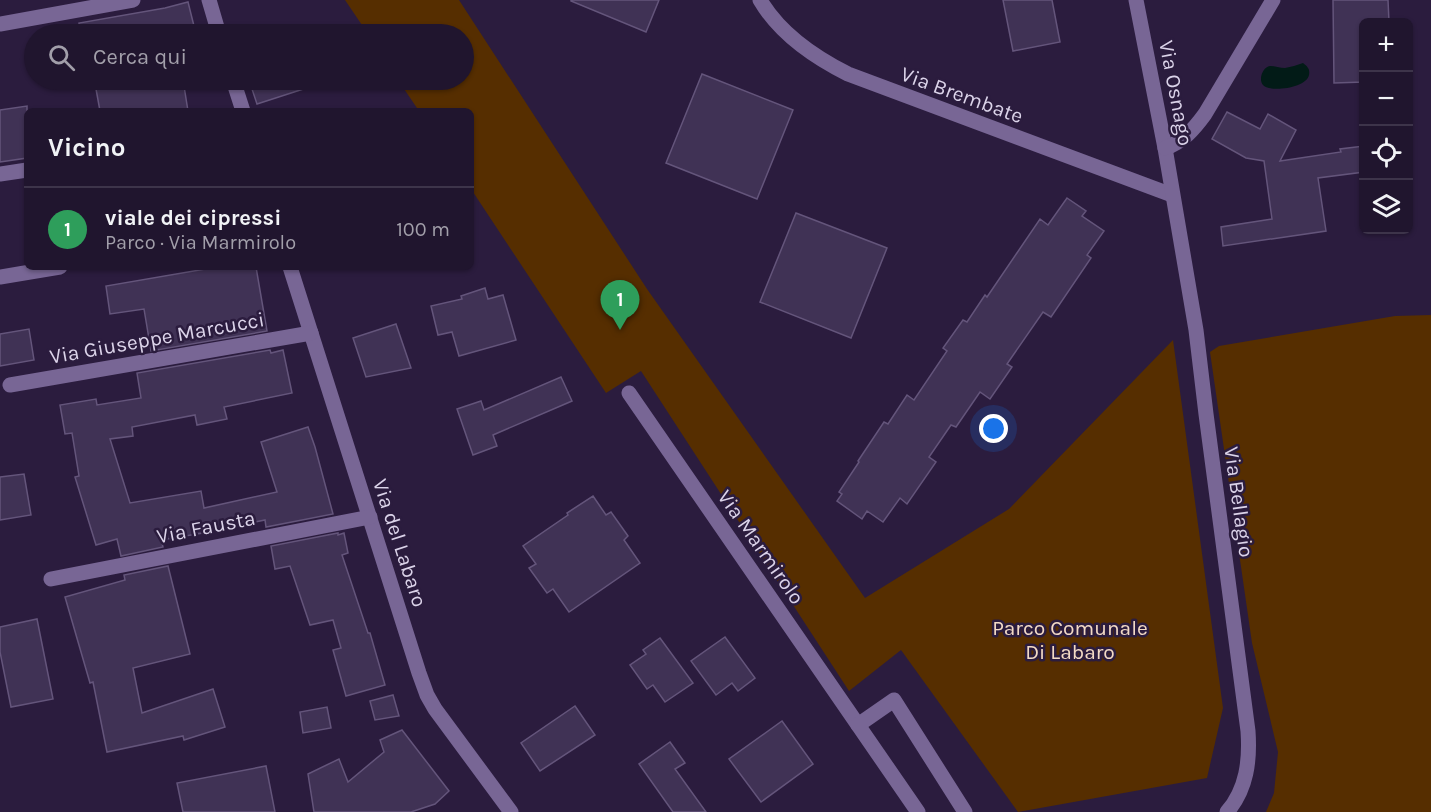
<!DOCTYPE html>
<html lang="it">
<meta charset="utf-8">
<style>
:root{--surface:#20152e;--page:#281e36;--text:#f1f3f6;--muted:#a29faa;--line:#3d344a;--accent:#1a73e8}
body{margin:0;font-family:Karla,sans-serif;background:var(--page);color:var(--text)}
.controls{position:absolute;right:18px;top:18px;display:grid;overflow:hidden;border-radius:9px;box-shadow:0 2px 4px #0004}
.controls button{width:54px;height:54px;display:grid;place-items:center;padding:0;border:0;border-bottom:2px solid var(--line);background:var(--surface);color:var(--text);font:30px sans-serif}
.you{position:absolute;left:994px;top:429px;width:21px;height:21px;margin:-15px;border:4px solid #fff;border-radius:50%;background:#1a73e8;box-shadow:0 0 0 9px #1a73e833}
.badge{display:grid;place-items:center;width:39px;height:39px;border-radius:50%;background:var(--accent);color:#fff;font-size:20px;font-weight:700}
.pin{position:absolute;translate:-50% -50px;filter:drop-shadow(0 2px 3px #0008)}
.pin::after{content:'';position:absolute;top:32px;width:21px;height:18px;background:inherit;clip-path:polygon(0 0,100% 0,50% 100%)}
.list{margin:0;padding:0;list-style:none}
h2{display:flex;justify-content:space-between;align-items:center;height:78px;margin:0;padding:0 24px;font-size:26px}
h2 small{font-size:20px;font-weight:400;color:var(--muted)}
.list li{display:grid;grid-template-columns:39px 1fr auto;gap:18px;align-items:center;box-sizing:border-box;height:84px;padding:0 24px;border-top:2px solid var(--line)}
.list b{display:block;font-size:22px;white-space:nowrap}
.list p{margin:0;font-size:20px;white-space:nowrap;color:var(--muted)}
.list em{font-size:20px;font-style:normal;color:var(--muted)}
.icon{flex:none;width:33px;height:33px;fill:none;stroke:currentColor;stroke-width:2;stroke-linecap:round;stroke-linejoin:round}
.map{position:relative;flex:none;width:1431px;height:812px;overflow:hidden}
.search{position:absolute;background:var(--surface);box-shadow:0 2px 4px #0004;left:24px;top:24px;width:450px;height:66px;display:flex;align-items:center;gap:15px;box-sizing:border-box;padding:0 21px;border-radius:33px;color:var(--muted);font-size:22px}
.panel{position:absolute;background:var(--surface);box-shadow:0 2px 4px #0004;left:24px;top:108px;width:450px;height:162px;border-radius:9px}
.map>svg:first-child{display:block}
</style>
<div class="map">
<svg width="1431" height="812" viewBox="0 0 1431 812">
<rect width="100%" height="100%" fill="#2b1c3e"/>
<g fill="#562e00">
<polygon points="345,0 459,0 647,289 865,598 1009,509 1173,340 1223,708 1207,778 1018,812 901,650 849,691 641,371 606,393 471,189 471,111 419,111 398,80 464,80 464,34 368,34"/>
<polygon points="1431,315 1431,812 1266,812 1274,793 1278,752 1252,643 1210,352 1219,346 1395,316"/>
</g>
<path fill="#021b17" d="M 1303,63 C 1308,67 1310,69 1309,75 C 1307,88 1269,93 1263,85 C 1258,79 1263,67 1270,66 C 1275,66 1280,68 1285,68 C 1291,67 1297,65 1303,63 Z"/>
<g fill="#403255" stroke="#64557b" stroke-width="1.5">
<polygon points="571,0 659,0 646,32 571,1"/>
<polygon points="1003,0 1052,0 1060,42 1013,51"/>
<polygon points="1333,0 1388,0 1389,22 1364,22 1364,82 1334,83"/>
<polygon points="188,2 196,34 80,34 79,23 165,8"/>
<polygon points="702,74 793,110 757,199 666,163"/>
<polygon points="152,80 183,80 188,111 100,111 96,89"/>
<polygon points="249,80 318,80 319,84 257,104"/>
<polygon points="27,106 27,158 0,162 0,110"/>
<polygon points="1227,112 1260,129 1268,114 1296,130 1280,161 1341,152 1340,149 1364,146 1364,172 1318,178 1326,231 1223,246 1221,227 1272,219 1264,161 1246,158 1212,139"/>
<polygon points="1067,198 1086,211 1082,216 1104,231 1087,255 1091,258 1051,317 1043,312 1007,364 1012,367 990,399 980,392 956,427 951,425 929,457 936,462 907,504 900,498 883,522 867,511 862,519 837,501 842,494 839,492 859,462 858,461 884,422 888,424 907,395 914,400 947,351 943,348 963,320 967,322 985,295 987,297 1040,219 1048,225"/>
<polygon points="796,213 887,248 851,338 760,302"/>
<polygon points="217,267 256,267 267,331 151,351 144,309 110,314 106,286"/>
<polygon points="485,288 488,299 503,295 516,340 459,356 452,332 438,335 431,306 462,299 461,296"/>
<polygon points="396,324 411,368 366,377 353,338"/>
<polygon points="29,329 34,360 0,366 0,334"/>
<polygon points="270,350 271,353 283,350 292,393 224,407 227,419 197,425 195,415 132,427 133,436 110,439 130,503 201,491 204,508 277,492 261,442 308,427 315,447 333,514 266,527 265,520 203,533 161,540 163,547 121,556 117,539 96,545 75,477 79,476 72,433 65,434 60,405 96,399 97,405 141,398 137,373"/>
<polygon points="561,377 572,401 493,435 497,446 473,455 457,409 481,401 484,410"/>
<polygon points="24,474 31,515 0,520 0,477"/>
<polygon points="593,496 606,515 611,512 628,536 624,540 640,563 569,612 553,589 547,593 529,568 536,564 523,546 568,515 567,513"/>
<polygon points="338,533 338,535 344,533 348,553 342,555 368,633 370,633 385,685 346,696 333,650 341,648 333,620 310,625 290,566 275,569 271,546"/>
<polygon points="168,566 190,654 133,668 142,713 213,689 225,727 184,740 183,736 107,752 93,682 90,683 65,597 125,580 124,575"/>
<polygon points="37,619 53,699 11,707 0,652 0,627"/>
<polygon points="725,637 755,678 738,691 732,683 716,695 691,661"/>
<polygon points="660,638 693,683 665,702 653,685 647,689 630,665 646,654 643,650"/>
<polygon points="393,695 399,716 375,720 370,701"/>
<polygon points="575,706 595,735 540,771 521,743"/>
<polygon points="327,707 331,728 303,733 300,712"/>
<polygon points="782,721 813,764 761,802 729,759"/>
<polygon points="402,730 449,791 435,804 411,812 314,812 308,774 339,759 348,782 384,752 380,740"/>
<polygon points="670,742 685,763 675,769 706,812 673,812 639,764"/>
<polygon points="266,766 275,812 183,812 177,783"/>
</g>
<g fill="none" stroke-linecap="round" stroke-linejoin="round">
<g stroke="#786695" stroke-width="15">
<polyline points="209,0 219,34"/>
<path d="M 760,0 C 780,34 814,57 848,74 L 1172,195"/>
<path d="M 1136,0 L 1165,148 L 1196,330 L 1206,414 L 1248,731 C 1250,760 1247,789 1227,812"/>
<polyline points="0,24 133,0"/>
<polyline points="233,80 243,111"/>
<path d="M 1165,148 C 1183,142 1194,129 1205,114 L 1273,0"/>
<polyline points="0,174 27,170"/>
<polyline points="290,267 419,673 427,695 435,709 511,812"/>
<polyline points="0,277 60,267"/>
<polyline points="10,385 311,333"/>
<polyline points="629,393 858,725"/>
<polyline points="51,579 370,517"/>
<polyline points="918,812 858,725 894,700 965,812"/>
</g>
</g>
<g text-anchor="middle" stroke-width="5" stroke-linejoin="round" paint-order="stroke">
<g font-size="21" fill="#dbd3e9" stroke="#2b1c3e">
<text transform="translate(1176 93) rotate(79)" y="7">Via Osnago</text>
<text transform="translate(962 95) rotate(20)" y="7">Via Brembate</text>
<text transform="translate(157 338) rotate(-10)" y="7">Via Giuseppe Marcucci</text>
<text transform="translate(1239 502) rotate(82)" y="7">Via Bellagio</text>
<text transform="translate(206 527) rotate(-11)" y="7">Via Fausta</text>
<text transform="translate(400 543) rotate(72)" y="7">Via del Labaro</text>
<text transform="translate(761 547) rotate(55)" y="7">Via Marmirolo</text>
</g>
<g font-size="21" fill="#f3dac5" stroke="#2b1c3e">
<text x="1070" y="635">Parco Comunale<tspan x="1070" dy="24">Di Labaro</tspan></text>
</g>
</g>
</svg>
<div class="controls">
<button>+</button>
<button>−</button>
<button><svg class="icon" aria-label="locate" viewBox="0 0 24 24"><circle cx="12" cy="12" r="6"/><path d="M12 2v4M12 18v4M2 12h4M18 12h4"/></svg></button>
<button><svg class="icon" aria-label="layers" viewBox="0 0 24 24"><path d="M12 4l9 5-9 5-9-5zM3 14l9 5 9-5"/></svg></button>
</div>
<div class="you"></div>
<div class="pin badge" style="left:620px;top:330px;background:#2e9e5b">1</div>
<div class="search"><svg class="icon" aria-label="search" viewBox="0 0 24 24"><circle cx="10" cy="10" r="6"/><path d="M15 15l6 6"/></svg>Cerca qui</div>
<section class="panel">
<h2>Vicino<small></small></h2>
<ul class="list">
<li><span class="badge" style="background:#2e9e5b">1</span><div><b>viale dei cipressi</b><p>Parco · Via Marmirolo</p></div><em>100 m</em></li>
</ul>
</section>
</div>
